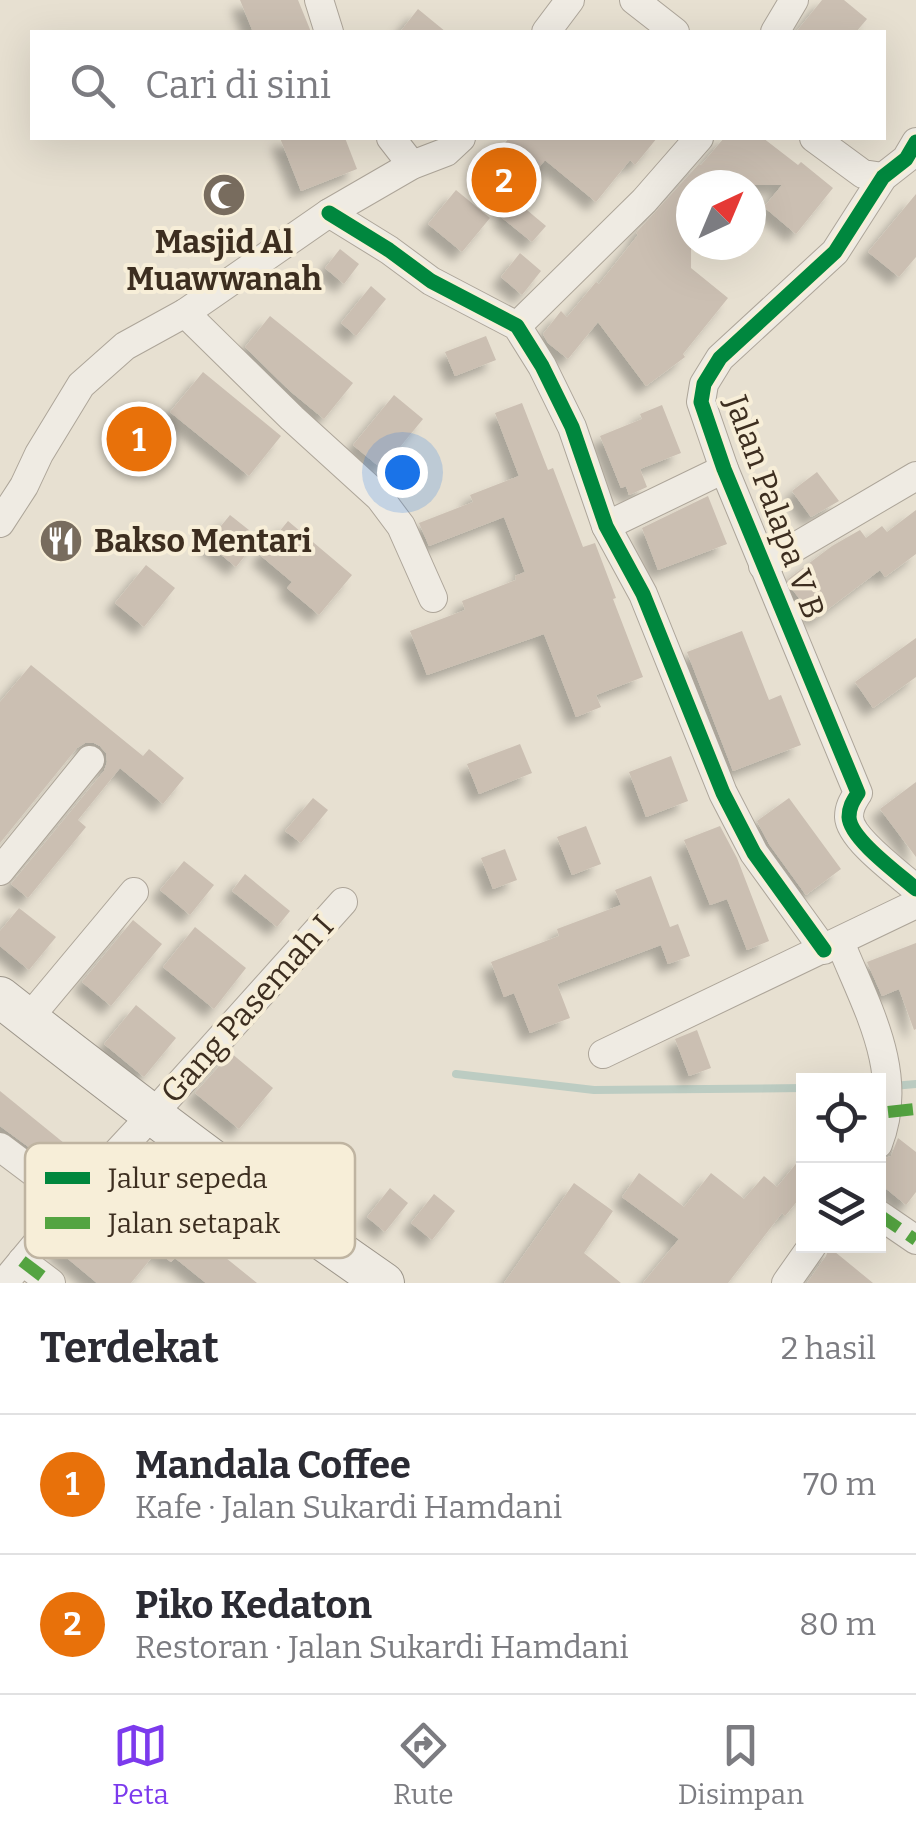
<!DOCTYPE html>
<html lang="id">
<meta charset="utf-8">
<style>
:root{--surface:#fff;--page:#f2f2f3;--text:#2b2b33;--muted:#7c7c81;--line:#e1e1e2;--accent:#7c3aed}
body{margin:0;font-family:Bitter,serif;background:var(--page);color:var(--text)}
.controls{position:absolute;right:30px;bottom:30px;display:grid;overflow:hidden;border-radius:0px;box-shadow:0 10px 40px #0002}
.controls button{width:90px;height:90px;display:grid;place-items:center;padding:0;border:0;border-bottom:2px solid var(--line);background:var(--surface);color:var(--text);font:50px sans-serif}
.compass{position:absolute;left:676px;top:170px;width:90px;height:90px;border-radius:50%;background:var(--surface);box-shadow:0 10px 40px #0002;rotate:44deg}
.you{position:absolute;left:402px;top:472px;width:35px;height:35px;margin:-25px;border:8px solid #fff;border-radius:50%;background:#1a73e8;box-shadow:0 0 0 15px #1a73e833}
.badge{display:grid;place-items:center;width:65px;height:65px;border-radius:50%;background:var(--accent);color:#fff;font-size:32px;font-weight:700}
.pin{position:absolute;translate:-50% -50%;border:5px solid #fff;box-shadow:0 2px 10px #0006}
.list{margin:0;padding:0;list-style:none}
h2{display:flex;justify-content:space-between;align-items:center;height:130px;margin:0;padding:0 40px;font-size:42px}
h2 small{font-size:32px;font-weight:400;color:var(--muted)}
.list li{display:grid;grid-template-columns:65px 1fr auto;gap:30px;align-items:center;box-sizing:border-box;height:140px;padding:0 40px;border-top:2px solid var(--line)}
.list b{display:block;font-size:38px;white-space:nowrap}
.list p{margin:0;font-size:32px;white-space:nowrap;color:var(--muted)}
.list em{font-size:32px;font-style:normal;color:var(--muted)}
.icon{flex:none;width:55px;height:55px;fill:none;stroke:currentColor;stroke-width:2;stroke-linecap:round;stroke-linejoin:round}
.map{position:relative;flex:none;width:916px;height:1283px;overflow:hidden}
.search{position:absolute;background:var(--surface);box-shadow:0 10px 40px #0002;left:30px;right:30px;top:30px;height:110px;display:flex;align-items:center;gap:25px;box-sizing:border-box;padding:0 35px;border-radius:0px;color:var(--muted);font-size:38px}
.sheet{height:410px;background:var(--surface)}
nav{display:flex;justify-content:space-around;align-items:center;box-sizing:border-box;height:140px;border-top:2px solid var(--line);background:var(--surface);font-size:28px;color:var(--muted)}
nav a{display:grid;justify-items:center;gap:5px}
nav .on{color:var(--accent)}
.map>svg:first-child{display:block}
</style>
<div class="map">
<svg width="916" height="1283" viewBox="0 0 916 1283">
<defs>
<filter id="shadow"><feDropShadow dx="-9" dy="9" stdDeviation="5" flood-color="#0004"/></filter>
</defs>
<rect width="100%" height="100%" fill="#e7e0d1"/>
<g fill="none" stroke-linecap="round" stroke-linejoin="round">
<g stroke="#bcccc2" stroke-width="8">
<polyline points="456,1074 594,1090 804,1088"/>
<polyline points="893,1086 916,1084"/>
</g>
</g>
<g fill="#cbbfb2" filter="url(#shadow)">
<polygon points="240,0 298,0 311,32 253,32"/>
<polygon points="822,0 844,0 867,19 856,32 796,32"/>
<polygon points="418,9 446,32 400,32"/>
<polygon points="280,138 345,138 357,169 301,191"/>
<polygon points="509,138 657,138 635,165 630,160 596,202 545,160 523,187 491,161"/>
<polygon points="724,138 763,138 798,165 801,162 833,188 796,234 764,207 782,185 691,185 691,268 728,298 683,354 685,357 646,386 598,322 568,359 548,343 543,334 561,311 567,317 596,282 599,284 638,235 636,233 699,164 701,165"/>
<polygon points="456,190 490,218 462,252 428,224"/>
<polygon points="916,194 916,257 899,277 868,252"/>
<polygon points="515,200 546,226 532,242 501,217"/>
<polygon points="340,249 359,264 344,284 325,268"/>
<polygon points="520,253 541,271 522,295 501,277"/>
<polygon points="371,286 386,299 356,336 341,323"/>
<polygon points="270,316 353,383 324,419 290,391 245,347"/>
<polygon points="486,336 496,360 455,376 445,352"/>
<polygon points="203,372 281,436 249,476 170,412"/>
<polygon points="394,395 423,419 382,469 353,445"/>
<polygon points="522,403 548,470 553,468 583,547 595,543 616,598 613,599 643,677 596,695 601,707 576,717 544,634 427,675 410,631 465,610 462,601 516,580 515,576 525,572 504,517 429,546 419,523 473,502 470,495 519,476 495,413"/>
<polygon points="662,405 681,453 640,469 647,487 629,495 626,486 621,488 600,436 642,419 640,414"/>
<polygon points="817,472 839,501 811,517 792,491"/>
<polygon points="708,496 727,544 658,570 642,528"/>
<polygon points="916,510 916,554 885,577 880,570 815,619 792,589 788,579 832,546 860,530 866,538 882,526 887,532"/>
<polygon points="230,515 259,538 236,567 207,543"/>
<polygon points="288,521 352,575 319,615 287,588 292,582 260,555"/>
<polygon points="146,565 175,588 144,627 115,603"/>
<polygon points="742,631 769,700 781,695 801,745 733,771 687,652"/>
<polygon points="916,638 916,677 873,708 855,682"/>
<polygon points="31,665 143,756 149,749 184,778 163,804 120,768 78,820 86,827 28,898 11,884 104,771 107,762 106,753 100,746 94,743 85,743 77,748 0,843 0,702"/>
<polygon points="520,744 532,773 479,794 467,764"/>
<polygon points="671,756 688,801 646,817 629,772"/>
<polygon points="916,782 916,857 880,809"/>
<polygon points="313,798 328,810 301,843 285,831"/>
<polygon points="789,798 841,869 806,895 769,844 757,821"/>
<polygon points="586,826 601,864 572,875 557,837"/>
<polygon points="720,826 737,858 769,941 747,950 727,899 710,905 684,840"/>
<polygon points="505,849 517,880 493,889 481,858"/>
<polygon points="184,861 214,885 190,915 160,890"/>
<polygon points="245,874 290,911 277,927 232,891"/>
<polygon points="651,876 670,927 678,924 690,956 668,964 661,945 557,984 570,1018 530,1033 514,993 504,997 491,962 559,936 557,929 621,905 615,890"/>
<polygon points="19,908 56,937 29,970 0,946 0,931"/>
<polygon points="133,920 162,944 111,1006 82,982"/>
<polygon points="195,927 246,968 214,1009 163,967"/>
<polygon points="916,943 916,1029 914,1030 899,989 882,996 867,962"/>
<polygon points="136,1005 176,1038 144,1077 104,1044"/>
<polygon points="697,1030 711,1068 689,1076 675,1039"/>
<polygon points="231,1053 273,1088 239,1129 195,1093"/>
<polygon points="0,1091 75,1152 60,1170 0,1126"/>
<polygon points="898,1138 916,1152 916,1192 906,1205 878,1182 878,1161 891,1156"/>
<polygon points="804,1154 804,1193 785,1216 782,1213 728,1283 643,1283 679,1239 622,1197 639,1173 684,1207 711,1173 744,1199 764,1176 777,1187"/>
<polygon points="118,1178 152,1206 158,1198 197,1230 195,1233 257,1283 206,1283 175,1258 171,1262 157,1251 131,1283 97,1283 55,1248"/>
<polygon points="574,1183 613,1211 584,1253 621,1283 504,1283"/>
<polygon points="390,1188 408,1203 385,1232 367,1217"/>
<polygon points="434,1194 455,1211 432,1240 411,1223"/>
<polygon points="829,1247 873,1283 807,1283 826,1256"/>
</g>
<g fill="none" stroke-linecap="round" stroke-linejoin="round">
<g stroke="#ada599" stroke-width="30">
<g id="street">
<polyline points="319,0 329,32"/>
<polyline points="634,0 675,32"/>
<polyline points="546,32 570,0"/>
<polyline points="775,32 794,0"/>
<polyline points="391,138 412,165"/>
<polyline points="814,138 863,174 883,177"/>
<path d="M 916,142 L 906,159 L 883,177 L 835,252 L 720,358 L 704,384 L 701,402 L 724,469 L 858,793 C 853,801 849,807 849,817 C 850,839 899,874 916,889"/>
<polyline points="329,213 389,250 431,281 517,326 542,366 572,427 606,526 643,594 723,793 754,853 824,950"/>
<polyline points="185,313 292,418 380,498 401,526 433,598"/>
<polyline points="517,326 644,201 699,138"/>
<polyline points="0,523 24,486 39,454 81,385 125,346 185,313 329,213 412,165 446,152 461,138"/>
<polyline points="606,526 724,469"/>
<polyline points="763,566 916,476"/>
<polyline points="0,871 90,760"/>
<path d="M 840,942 C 866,1007 906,1073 878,1144"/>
<polyline points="28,1019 134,892"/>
<polyline points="603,1054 916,904"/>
<polyline points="0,1147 72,1201"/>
<polyline points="878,1214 916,1240"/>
<polyline points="22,1261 51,1283"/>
<polyline points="4,1283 72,1201 151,1116 343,902"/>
<polyline points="786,1283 812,1246"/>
</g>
</g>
<g stroke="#9c958a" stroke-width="42">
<path id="secondary" d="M 0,997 C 126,1096 252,1192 384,1283"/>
</g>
<use href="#street" stroke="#efebe3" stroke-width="28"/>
<use href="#secondary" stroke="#efebe3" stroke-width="40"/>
<g stroke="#54a441" stroke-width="12" stroke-dasharray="25 12" stroke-linecap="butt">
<polyline points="888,1112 916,1109"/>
<polyline points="878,1214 916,1240"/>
<polyline points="22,1261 51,1283"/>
</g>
<g stroke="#f7eed8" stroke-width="21">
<g id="cycleway">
<path d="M 916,142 L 906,159 L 883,177 L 835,252 L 720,358 L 704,384 L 701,402 L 724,469 L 858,793 C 853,801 849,807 849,817 C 850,839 899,874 916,889"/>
<polyline points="329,213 389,250 431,281 517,326 542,366 572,427 606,526 643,594 723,793 754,853 824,950"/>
</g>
</g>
<use href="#cycleway" stroke="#00873e" stroke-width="15"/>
</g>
<defs>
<g id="mosque-disc" transform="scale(2.25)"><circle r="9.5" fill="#786c5e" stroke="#f7eed8"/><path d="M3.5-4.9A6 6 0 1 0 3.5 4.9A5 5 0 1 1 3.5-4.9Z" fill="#fff"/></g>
<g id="restaurant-disc" transform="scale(2.25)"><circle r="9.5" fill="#786c5e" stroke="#f7eed8"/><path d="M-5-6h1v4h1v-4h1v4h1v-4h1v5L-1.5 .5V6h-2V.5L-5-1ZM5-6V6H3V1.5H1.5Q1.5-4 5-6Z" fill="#fff"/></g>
</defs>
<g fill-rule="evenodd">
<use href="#mosque-disc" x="224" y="195"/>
<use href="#restaurant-disc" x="61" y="541"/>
</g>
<g text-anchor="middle" stroke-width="8" stroke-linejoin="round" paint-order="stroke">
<g font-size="32" font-weight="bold" fill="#3d2e20" stroke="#f7eed8">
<text x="224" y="253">Masjid Al<tspan x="224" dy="37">Muawwanah</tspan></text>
<text x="94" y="552" text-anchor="start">Bakso Mentari</text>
</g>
<g font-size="32" fill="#3d2e20" stroke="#f7eed8">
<text transform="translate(775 507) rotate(70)" y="11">Jalan Palapa V B</text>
<text transform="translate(247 1009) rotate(-48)" y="11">Gang Pasemah I</text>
</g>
</g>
<rect x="25" y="1143" width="330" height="115" rx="15" fill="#f7eed8" stroke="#bfb4a1" stroke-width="2.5"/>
<rect x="45" y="1172" width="45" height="12" fill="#00873e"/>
<rect x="45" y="1217" width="45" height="12" fill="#54a441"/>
<g font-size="28" fill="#3d2e20">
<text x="108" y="1188">Jalur sepeda</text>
<text x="108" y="1233">Jalan setapak</text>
</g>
</svg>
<div class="controls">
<button><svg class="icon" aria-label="locate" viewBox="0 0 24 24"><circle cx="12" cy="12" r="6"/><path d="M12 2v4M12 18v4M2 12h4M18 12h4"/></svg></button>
<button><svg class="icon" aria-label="layers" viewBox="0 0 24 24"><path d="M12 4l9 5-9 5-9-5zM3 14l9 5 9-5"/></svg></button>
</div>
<svg class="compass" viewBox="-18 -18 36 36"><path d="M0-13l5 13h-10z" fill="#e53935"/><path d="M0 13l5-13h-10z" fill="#7c7c81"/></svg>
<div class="you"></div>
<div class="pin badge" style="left:139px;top:439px;background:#e8710a">1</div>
<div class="pin badge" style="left:504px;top:180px;background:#e8710a">2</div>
<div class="search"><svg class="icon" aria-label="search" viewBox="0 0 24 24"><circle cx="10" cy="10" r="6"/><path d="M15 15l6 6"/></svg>Cari di sini</div>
</div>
<section class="sheet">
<h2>Terdekat<small>2 hasil</small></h2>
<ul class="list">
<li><span class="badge" style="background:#e8710a">1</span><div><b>Mandala Coffee</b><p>Kafe · Jalan Sukardi Hamdani</p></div><em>70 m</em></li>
<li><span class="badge" style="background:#e8710a">2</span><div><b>Piko Kedaton</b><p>Restoran · Jalan Sukardi Hamdani</p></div><em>80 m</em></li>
</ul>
</section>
<nav>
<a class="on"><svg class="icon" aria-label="map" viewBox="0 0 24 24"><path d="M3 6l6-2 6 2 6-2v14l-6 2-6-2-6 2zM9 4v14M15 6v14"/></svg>Peta</a>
<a><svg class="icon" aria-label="directions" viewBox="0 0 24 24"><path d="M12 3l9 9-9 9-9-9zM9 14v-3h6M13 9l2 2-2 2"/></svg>Rute</a>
<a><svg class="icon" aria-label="saved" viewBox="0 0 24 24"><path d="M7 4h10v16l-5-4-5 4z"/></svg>Disimpan</a>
</nav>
